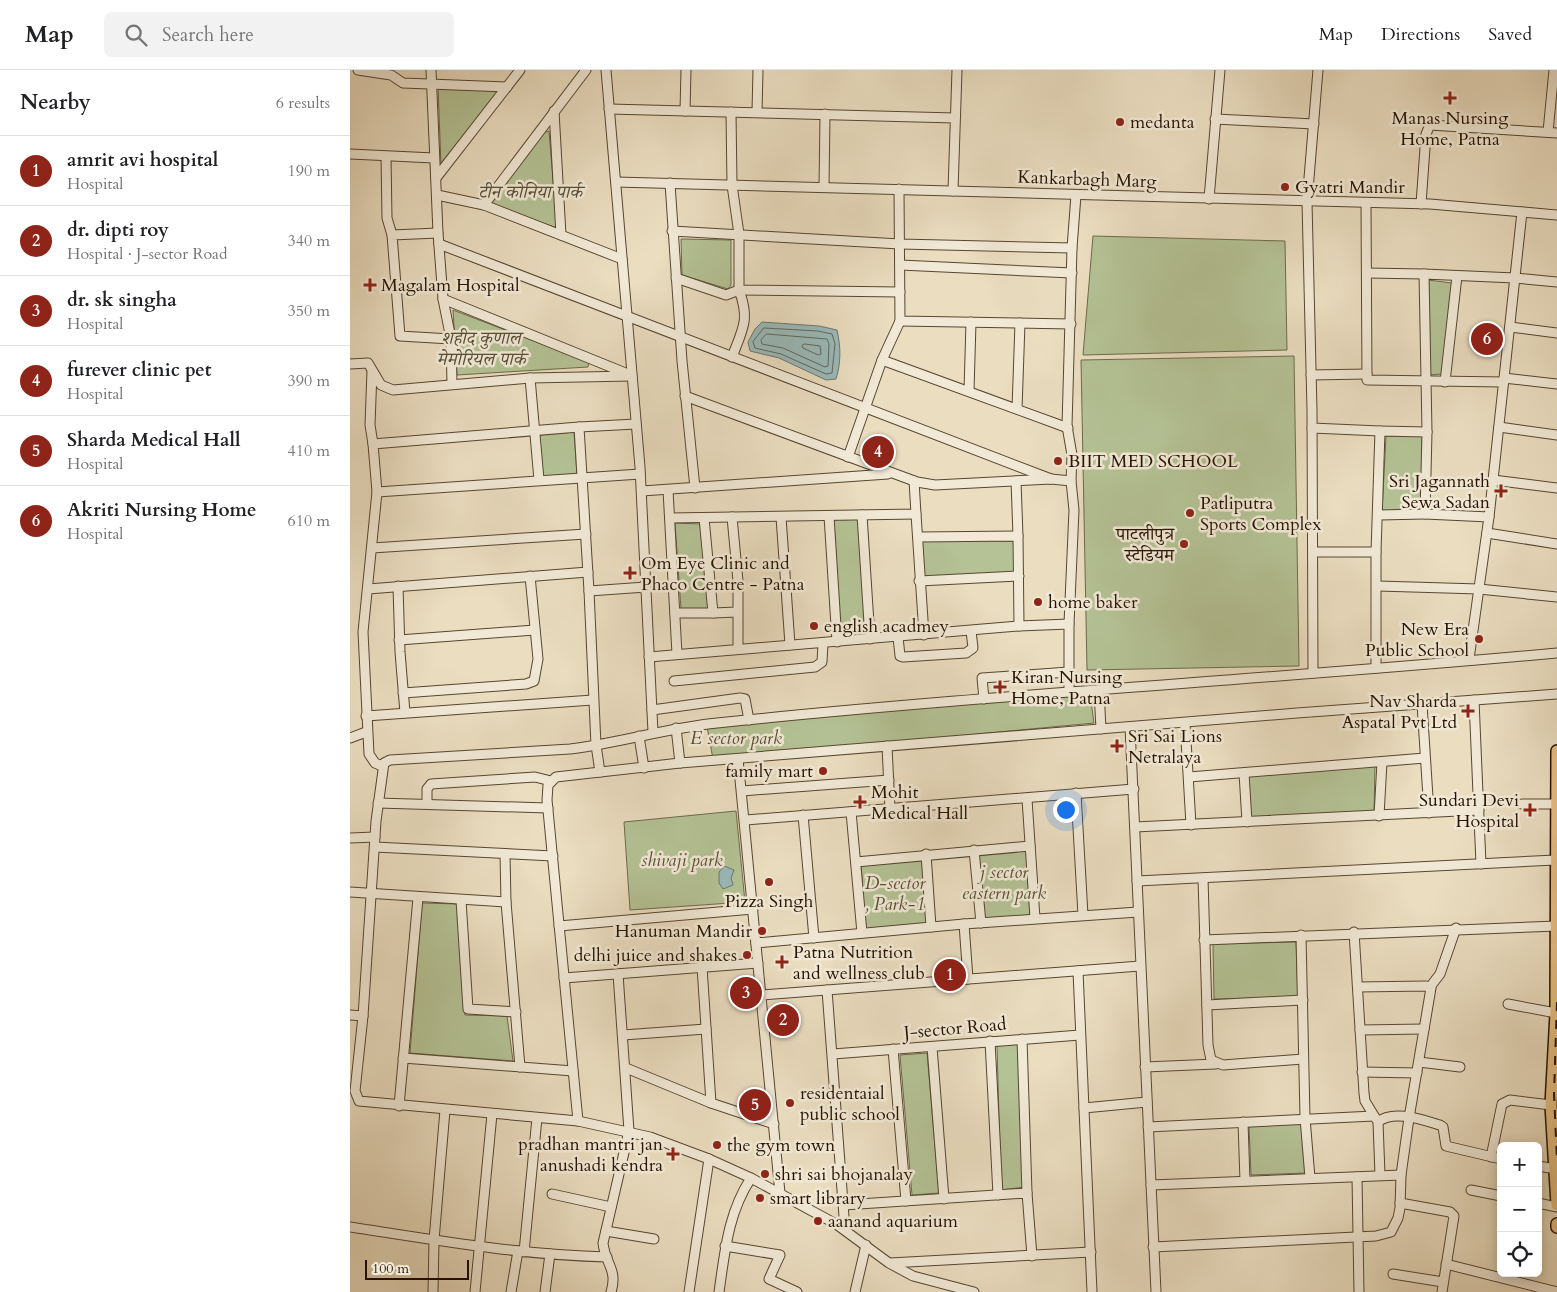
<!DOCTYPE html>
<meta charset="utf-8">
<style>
:root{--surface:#fff;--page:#f2f2f2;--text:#202124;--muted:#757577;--line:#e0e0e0;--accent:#8f2418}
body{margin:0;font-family:Cardo,"Noto Serif Devanagari",serif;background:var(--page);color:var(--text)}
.controls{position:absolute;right:15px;bottom:15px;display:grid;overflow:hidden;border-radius:8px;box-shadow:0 2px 12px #0003}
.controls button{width:45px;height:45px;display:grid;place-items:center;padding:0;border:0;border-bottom:1px solid var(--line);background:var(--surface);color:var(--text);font:25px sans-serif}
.scale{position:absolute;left:15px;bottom:12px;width:104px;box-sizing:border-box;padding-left:5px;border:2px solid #261301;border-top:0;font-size:14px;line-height:18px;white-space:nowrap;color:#261301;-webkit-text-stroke:4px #f1e9d6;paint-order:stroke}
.you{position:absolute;left:715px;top:739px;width:18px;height:18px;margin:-12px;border:4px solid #fff;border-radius:50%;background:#1a73e8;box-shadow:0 0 0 8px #1a73e833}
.badge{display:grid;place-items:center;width:32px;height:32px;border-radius:50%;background:var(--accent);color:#fff;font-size:16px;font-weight:700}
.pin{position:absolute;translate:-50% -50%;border:2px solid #fff;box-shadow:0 1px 5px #0006}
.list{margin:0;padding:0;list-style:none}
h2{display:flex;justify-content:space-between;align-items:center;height:65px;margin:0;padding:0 20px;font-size:21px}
h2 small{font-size:16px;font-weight:400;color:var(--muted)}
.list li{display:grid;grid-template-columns:32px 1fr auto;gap:15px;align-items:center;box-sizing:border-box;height:70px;padding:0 20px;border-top:1px solid var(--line)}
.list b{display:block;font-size:19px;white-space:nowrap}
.list p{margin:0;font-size:16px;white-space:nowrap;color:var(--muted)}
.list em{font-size:16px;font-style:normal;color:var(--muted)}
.icon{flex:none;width:28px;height:28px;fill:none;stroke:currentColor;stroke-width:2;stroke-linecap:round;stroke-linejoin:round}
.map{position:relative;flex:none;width:1207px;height:1222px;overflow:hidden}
header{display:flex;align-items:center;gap:30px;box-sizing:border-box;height:70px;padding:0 25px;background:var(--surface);border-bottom:1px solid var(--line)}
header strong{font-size:24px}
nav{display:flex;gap:28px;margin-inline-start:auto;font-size:18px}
.search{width:350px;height:45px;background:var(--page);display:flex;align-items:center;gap:12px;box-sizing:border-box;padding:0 18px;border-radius:8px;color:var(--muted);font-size:19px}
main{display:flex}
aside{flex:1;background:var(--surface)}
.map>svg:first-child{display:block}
</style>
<header>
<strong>Map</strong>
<div class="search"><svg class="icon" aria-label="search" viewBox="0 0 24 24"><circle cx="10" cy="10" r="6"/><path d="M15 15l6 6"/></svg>Search here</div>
<nav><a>Map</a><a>Directions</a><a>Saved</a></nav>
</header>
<main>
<aside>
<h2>Nearby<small>6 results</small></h2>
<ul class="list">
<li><span class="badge">1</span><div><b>amrit avi hospital</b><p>Hospital</p></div><em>190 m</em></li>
<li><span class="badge">2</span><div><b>dr. dipti roy</b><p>Hospital · J-sector Road</p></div><em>340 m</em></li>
<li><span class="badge">3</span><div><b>dr. sk singha</b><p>Hospital</p></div><em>350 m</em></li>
<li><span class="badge">4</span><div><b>furever clinic pet</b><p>Hospital</p></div><em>390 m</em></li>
<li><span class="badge">5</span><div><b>Sharda Medical Hall</b><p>Hospital</p></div><em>410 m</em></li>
<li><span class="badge">6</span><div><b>Akriti Nursing Home</b><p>Hospital</p></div><em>610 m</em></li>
</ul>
</aside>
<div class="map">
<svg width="1207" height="1222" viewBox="0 0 1207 1222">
<rect width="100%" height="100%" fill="#eaddc0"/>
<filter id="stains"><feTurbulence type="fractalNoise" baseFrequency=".004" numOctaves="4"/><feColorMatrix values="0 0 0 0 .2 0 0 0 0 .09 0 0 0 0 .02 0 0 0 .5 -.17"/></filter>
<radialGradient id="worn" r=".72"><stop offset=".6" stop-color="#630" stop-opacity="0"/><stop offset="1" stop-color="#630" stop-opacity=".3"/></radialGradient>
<g fill="#b4c295" stroke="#6d6a4b">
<polygon points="88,15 149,20 93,96 91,96"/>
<polygon points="199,61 207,158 140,134 195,62"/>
<polygon points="743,166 935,171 937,280 733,285"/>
<polygon points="331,169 381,170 381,215 378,219 332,205"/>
<polygon points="1078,210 1102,213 1092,304 1078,305"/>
<polygon points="103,240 239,292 238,297 107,305"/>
<polygon points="944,286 949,596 737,600 731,290"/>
<polygon points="224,362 227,404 192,407 189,365"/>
<polygon points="1036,366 1072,366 1071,441 1032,442"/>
<polygon points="484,449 510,449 516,563 490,566"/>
<polygon points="325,453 350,454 360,539 331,539"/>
<polygon points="572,470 665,471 666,503 573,508"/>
<polygon points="740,624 744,653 363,689 356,651"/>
<polygon points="1025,694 1024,744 899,750 896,705"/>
<polygon points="386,741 395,832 280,840 274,752"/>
<polygon points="676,777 680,845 635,850 628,780"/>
<polygon points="574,789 578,854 514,859 515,854 511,793"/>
<polygon points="72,833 108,834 115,945 157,946 163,991 60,983"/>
<polygon points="946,872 948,927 864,929 863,874"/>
<polygon points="669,974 675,1117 651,1120 647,976"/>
<polygon points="577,983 589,1123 562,1125 550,985"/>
<polygon points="956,1051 957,1103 901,1105 899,1055"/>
</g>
<g fill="#9ababb" stroke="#6c7771">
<path d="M 412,252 L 469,256 L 487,260 C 491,277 491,293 486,309 L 476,310 L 429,288 L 400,281 L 398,272 L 405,259 Z"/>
<polygon points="374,796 384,800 381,808 383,815 373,819 369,813 369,802"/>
</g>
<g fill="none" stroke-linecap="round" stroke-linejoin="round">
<g stroke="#60665e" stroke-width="1">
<polygon points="414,258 468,261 482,264 485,274 482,303 476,304 431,284 405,278 403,272"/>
<polygon points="417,264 477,269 479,274 478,296 475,297 433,278 412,274 411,270"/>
<polygon points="455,274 470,276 471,284 468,285 453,278 452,276"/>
</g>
<g stroke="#574631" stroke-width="11">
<g id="minor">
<polyline points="8,0 41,5 53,13 157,17"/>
<polyline points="81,0 88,163 93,229 101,269 102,314"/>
<polyline points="256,0 290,397 303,662"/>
<polyline points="259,39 605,48"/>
<polyline points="204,41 211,165"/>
<polyline points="335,41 336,0"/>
<polyline points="381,42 382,115 389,164 389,220 550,222"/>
<polyline points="407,42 408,0"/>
<polyline points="865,49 964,54"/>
<polyline points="1198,62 1204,0"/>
<polyline points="0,84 84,88"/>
<polyline points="36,87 37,148 42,165"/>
<polyline points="86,108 170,0"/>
<polyline points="266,112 1080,134 1207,145"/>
<polyline points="320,113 332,291 345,418"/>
<polyline points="474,117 475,44"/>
<polyline points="549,119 550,251 721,254"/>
<polyline points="603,121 607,0"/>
<polyline points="87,125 134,135 236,0"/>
<polyline points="859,129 870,0"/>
<polyline points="1016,133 1017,310 1154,312"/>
<polyline points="1071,134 1076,64 1080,55 1207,63"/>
<polyline points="134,135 272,189"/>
<polyline points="322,161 550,174 722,178"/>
<polyline points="88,163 42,165 50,266 101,269"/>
<polyline points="89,174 701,409"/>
<polyline points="550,195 722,203"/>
<polyline points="1017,203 1074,204"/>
<path d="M 326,208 L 376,225 L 389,220 C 400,250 393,258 382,287"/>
<polyline points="93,229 278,304"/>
<polyline points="1160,257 1207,263"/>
<polyline points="532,290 718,358"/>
<polyline points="0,294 18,293 31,315 43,320 180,308 282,306"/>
<polyline points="22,301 20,355 23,374"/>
<polyline points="961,305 1017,304"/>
<polyline points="180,308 189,410"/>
<polyline points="1154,308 1207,314"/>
<polyline points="1095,312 1107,206"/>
<polyline points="619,321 621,252"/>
<polyline points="335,326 567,412 585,415 701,409 721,411"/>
<polyline points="667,339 670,253"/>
<polyline points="229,357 286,354"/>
<polyline points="1149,357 1207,365"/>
<polyline points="962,358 1030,361"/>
<polyline points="1077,362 1074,204 1165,208 1207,212"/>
<polyline points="498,387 532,290 550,251"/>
<polyline points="1143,410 1207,418"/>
<polyline points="666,411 668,466"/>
<polyline points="318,420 327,584"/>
<polyline points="292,421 538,404"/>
<polyline points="27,422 290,404"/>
<polyline points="566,444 574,565"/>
<polyline points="1075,444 1139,447"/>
<polyline points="512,445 520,569"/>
<polyline points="479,446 487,572"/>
<polyline points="382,447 388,511 388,579"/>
<polyline points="431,447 440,575"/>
<polyline points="320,448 566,444 564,411"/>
<polyline points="1137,463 1207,474"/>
<polyline points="568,467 668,466 669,556"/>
<polyline points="22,478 236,464"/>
<polyline points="963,482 1026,482"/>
<polyline points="569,511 669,506"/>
<polyline points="48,516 50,582 55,643"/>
<polyline points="1028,516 1129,519 1207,527"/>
<polyline points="18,519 238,502"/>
<polyline points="239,521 296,517"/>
<polyline points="325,543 363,543 354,448"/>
<polyline points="363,543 387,542"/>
<polyline points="548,567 550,586 553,587 616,583 623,578 621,561"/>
<polyline points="49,570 185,560"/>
<polyline points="299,587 669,556 719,554"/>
<polyline points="1119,589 1139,447 1172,142"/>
<polyline points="1026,598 1026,482 1030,361 1077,362 1075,444 1029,445"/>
<polyline points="963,603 962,340 957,132 968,0"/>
<polyline points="324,611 465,597 472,592 473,573"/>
<polyline points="749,620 751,659"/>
<polyline points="719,622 719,554 724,440 721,411 722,385 717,356 722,178 726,125"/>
<polyline points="53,623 176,614 184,611 188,589 180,506"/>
<polyline points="634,629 632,608 719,602"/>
<polyline points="1124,630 1131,794"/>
<polyline points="1072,634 1079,743"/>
<polyline points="302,640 390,628 395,629 399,650"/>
<polyline points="16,646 243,630"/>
<polyline points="835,653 841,755"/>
<polyline points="780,657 806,1222"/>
<polyline points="326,658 330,693"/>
<polyline points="289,666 294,698"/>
<polyline points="0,668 16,662"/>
<polyline points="537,676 540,739"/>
<polyline points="388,689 430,1123"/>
<polyline points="32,696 25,693 19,684 13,562 27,422 23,374 229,357 239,521 246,675 250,702"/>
<polyline points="894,703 897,752"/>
<polyline points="839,707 1075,688"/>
<polyline points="392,721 539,710"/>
<polyline points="726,723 733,845"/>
<polyline points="677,729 685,848"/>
<polyline points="28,733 198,738"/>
<polyline points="77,734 77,719 81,714 185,707 201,711"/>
<polyline points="1172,734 1205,734"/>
<polyline points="501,742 512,863"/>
<polyline points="453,745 464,868"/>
<polyline points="1029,746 1032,692"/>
<polyline points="396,750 784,719"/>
<polyline points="785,757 1129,740"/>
<polyline points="0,768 25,767"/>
<polyline points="25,777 203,786"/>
<polyline points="624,780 631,853"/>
<polyline points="155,784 156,832 170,997"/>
<polyline points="576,784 581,857"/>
<polyline points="506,792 680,776"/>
<polyline points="853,808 858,975 861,990 873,995 953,989"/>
<polyline points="787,811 1206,790"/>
<polyline points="0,822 156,832"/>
<polyline points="111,830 118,939 166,942"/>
<polyline points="614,854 618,909"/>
<polyline points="209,856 403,839"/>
<polyline points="1004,862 1014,1023 1015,1031 1026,1049"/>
<polyline points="951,865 955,1048 960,1108"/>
<polyline points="854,870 1207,856"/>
<polyline points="406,873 614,854 788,842"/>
<polyline points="352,897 361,1033"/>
<polyline points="728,901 742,1222"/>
<polyline points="214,908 408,893"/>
<polyline points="1080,917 1090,904 1106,858"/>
<polyline points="477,920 495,1160"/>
<polyline points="411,925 790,896"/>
<polyline points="1158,934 1206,943"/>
<polyline points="857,935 953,930"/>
<polyline points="0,945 13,946"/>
<polyline points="1010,960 1074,959"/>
<polyline points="273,965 356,959"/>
<polyline points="672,969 677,1123"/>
<polyline points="640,971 648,1125"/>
<polyline points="582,977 594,1129"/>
<polyline points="543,979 556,1131"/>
<polyline points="483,984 730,965"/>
<polyline points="53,988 223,1001"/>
<polyline points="1069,992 1110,997"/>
<polyline points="795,997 866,994"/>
<polyline points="276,998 361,1033 424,1054"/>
<polyline points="1012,1002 1067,1003"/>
<polyline points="49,1036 68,828"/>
<polyline points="734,1038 797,1032"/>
<polyline points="228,1051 197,730 198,715 206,707 330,693 947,643 1207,624"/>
<polyline points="893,1052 895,1111"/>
<polyline points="798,1057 1024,1046"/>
<polyline points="1141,1087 1152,1034 1160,1030 1201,1035"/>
<polyline points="1188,1096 1206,1099"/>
<path d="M 1030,1105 L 1028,1052 C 1043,1039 1073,1050 1090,1055 L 1093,1057 L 1096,1076 L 1151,1089"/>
<polyline points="1007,1107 1009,1222"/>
<polyline points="801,1115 1051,1105"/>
<polyline points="1121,1120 1151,1126"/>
<polyline points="202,1124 261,1137"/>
<polyline points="1050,1133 1100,1142 1104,1146 1092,1222"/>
<polyline points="1188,1133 1207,1137"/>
<polyline points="494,1135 677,1123 682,1186"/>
<path d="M 0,1157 C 85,1170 170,1185 257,1187"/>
<polyline points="256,1161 304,1169"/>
<polyline points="375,1176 430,1185 419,1209 447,1222"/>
<polyline points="803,1177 1026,1166 1041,1162 1048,1148 1050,1138 1051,1105 1059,1048 1081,918 1076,916 1008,917"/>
<polyline points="174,1182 187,1048"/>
<polyline points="540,1193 741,1182"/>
<polyline points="1096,1194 1207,1222"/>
<polyline points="1043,1204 1093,1212"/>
<polyline points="83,1222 84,1170 95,1040"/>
<polyline points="125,1222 142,1044"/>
<polyline points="161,1222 168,1181"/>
<polyline points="195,1222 200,1184"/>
<path d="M 261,1222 C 268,1199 255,1194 253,1173 L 279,1061 L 268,904"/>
<polyline points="339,1222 359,1089"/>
<path d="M 369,1222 C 375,1181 378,1143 401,1108"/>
<polyline points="505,1222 516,1175"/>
<path d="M 624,1222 L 563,1206 L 539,1193 L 486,1154 L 401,1108 L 359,1089 L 300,1067 L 228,1051 L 9,1031 L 5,1021 L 13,946 L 26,751 L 34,693 L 40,690 L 220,679 C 269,673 317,658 367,653 C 646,624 927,609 1207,583"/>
</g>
</g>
<g stroke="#261301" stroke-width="14">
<g id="major">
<polyline points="1207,681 1206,943 1201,1035 1207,1135"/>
<polyline points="1207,1154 1207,1157"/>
</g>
</g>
<use href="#minor" stroke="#f1e9d6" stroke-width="9"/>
<use href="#major" stroke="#e5be80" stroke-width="11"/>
<polyline stroke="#261301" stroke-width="2" stroke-dasharray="9 9" stroke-linecap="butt" points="1207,932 1204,1024 1207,1091"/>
</g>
<g fill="#8f2418" stroke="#f1e9d6" stroke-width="2">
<path d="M1097.5 20.5h5v5h5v5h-5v5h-5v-5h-5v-5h5z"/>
<circle cx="770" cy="52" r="5"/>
<circle cx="935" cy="117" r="5"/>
<path d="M17.5 207.5h5v5h5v5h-5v5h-5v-5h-5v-5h5z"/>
<circle cx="708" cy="391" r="5"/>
<path d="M1148.5 413.5h5v5h5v5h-5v5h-5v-5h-5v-5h5z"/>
<circle cx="840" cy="443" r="5"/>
<circle cx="834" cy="474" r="5"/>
<path d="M277.5 495.5h5v5h5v5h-5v5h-5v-5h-5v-5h5z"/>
<circle cx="688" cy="532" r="5"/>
<circle cx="464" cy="556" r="5"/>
<circle cx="1129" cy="569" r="5"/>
<path d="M647.5 609.5h5v5h5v5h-5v5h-5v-5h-5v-5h5z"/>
<path d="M1115.5 633.5h5v5h5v5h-5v5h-5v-5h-5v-5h5z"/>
<path d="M764.5 668.5h5v5h5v5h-5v5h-5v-5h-5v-5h5z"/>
<circle cx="473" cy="701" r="5"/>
<path d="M507.5 724.5h5v5h5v5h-5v5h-5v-5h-5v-5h5z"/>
<path d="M1177.5 732.5h5v5h5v5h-5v5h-5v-5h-5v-5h5z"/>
<circle cx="419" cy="812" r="5"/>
<circle cx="412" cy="861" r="5"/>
<circle cx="397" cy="885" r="5"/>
<path d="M429.5 884.5h5v5h5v5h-5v5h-5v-5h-5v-5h5z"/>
<circle cx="440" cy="1033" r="5"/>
<circle cx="367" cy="1075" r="5"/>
<path d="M320.5 1076.5h5v5h5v5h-5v5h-5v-5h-5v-5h5z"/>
<circle cx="415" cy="1104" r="5"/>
<circle cx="410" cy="1128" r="5"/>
<circle cx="468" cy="1151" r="5"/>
</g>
<g text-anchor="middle" stroke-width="5" stroke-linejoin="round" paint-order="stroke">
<g font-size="18" fill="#261301" stroke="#f1e9d6" text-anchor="start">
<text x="1100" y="54" text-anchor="middle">Manas Nursing<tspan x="1100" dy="21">Home, Patna</tspan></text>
<text x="780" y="58">medanta</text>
<text x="945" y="123">Gyatri Mandir</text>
<text x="31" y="221">Magalam Hospital</text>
<text x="718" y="397">BIIT MED SCHOOL</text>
<text x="1140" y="417" text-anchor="end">Sri Jagannath<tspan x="1140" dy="21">Sewa Sadan</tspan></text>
<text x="850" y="439">Patliputra<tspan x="850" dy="21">Sports Complex</tspan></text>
<text x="824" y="470" text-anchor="end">पाटलीपुत्र<tspan x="824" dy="21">स्टेडियम</tspan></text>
<text x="291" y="499">Om Eye Clinic and<tspan x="291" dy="21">Phaco Centre - Patna</tspan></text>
<text x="698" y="538">home baker</text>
<text x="474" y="562">english acadmey</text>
<text x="1119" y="565" text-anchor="end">New Era<tspan x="1119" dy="21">Public School</tspan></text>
<text x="661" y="613">Kiran Nursing<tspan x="661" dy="21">Home, Patna</tspan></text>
<text x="1107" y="637" text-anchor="end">Nav Sharda<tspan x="1107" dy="21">Aspatal Pvt Ltd</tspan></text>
<text x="778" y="672">Sri Sai Lions<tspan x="778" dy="21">Netralaya</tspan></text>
<text x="463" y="707" text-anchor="end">family mart</text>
<text x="521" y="728">Mohit<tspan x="521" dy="21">Medical Hall</tspan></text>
<text x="1169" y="736" text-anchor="end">Sundari Devi<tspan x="1169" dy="21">Hospital</tspan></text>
<text x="419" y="837" text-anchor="middle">Pizza Singh</text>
<text x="402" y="867" text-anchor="end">Hanuman Mandir</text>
<text x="443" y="888">Patna Nutrition<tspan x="443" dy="21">and wellness club</tspan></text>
<text x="387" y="891" text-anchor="end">delhi juice and shakes</text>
<text x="450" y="1029">residentaial<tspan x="450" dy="21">public school</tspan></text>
<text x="313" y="1080" text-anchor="end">pradhan mantri jan<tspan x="313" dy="21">anushadi kendra</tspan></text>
<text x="377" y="1081">the gym town</text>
<text x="425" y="1110">shri sai bhojanalay</text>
<text x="420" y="1134">smart library</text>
<text x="478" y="1157">aanand aquarium</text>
</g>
<g font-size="18" fill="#261301" stroke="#f1e9d6">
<text transform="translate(737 109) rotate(2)" y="6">Kankarbagh Marg</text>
<text transform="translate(605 958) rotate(-5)" y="6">J-sector Road</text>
</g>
<g font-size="18" font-style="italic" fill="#585035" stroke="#f1e9d6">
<text x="180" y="128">टीन कोनिया पार्क</text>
<text x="131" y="274">शहीद कुणाल<tspan x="131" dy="21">मेमोरियल पार्क</tspan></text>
<text x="386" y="674">E sector park</text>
<text x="332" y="796">shivaji park</text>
<text x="654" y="808">j sector<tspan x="654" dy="21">eastern park</tspan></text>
<text x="545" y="819">D-sector<tspan x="545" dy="21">, Park-1</tspan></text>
</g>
</g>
<rect width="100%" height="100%" filter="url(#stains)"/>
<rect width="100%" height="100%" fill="url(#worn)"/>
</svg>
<div class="controls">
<button>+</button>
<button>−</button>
<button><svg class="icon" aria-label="locate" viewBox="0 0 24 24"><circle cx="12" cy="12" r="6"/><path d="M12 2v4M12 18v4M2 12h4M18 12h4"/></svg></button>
</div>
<div class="scale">100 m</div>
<div class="you"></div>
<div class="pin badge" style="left:600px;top:905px">1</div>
<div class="pin badge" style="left:433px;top:950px">2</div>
<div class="pin badge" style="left:396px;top:923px">3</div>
<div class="pin badge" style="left:528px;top:382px">4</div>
<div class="pin badge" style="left:405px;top:1035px">5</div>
<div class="pin badge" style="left:1137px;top:269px">6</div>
</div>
</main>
